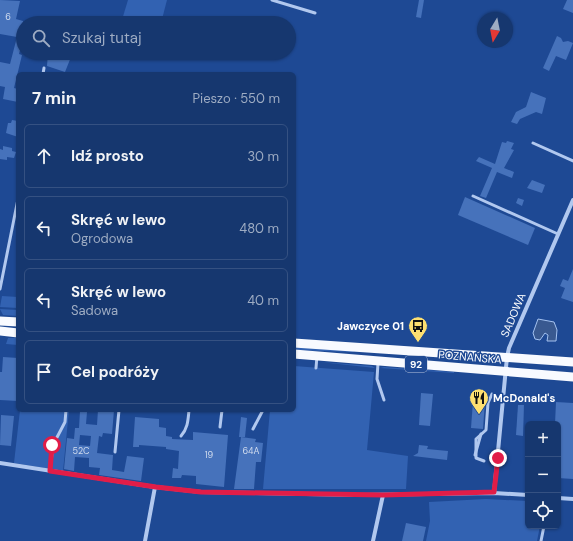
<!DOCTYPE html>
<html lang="pl">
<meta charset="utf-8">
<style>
:root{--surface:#16376f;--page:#1f3f74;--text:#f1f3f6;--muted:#9eacc3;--line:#355182}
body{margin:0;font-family:"DM Sans",sans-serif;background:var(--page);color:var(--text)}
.controls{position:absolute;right:12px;bottom:12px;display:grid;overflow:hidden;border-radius:6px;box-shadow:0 1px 3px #0004}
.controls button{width:36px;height:36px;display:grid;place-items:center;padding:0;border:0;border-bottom:1px solid var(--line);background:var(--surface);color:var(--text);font:20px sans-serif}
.compass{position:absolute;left:477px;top:12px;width:36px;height:36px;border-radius:50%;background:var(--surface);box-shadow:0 1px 3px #0004;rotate:190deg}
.stop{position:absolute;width:12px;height:12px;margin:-9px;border:3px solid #e11d48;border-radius:50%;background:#fff}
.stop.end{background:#e11d48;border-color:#fff;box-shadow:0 1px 4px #0008}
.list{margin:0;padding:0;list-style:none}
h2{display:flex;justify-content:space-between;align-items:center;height:52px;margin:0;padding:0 16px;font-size:17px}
h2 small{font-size:13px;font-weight:400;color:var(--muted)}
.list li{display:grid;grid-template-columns:26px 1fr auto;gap:12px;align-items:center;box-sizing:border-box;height:64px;margin:0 8px 8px;padding:0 8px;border:1px solid var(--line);border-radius:6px}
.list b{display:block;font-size:15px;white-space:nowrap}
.list p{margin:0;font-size:13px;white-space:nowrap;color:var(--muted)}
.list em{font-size:13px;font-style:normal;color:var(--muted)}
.icon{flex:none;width:22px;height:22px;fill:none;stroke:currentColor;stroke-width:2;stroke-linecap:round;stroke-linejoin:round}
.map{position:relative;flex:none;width:573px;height:541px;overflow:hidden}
.search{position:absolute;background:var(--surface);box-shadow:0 1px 3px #0004;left:16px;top:16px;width:280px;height:44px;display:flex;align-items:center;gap:10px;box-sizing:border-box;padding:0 14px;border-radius:22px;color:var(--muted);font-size:15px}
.panel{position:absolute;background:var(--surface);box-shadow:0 1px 3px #0004;left:16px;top:72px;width:280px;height:340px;border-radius:6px}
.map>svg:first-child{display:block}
</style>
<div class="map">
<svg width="573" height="541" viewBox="0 0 573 541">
<rect width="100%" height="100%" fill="#1e4994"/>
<g fill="#3262b2">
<polygon points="128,0 167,0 161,23 121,23"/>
<polygon points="2,296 18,297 18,308 0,307"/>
<polygon points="0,309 18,310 18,316 3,315"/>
<polygon points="8,338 18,338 18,345 6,344"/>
<polygon points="294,346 353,351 354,352 294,350"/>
<polygon points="320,362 372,366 375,368"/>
<polygon points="294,366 374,372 367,450 408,456 406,489 263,489 270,410 294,410"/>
<polygon points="384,367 454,372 454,373 380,368"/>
<polygon points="20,410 69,410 63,471 14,463"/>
<polygon points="486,499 528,501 528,526 540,526 537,541 426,541 430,521 429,502"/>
</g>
<polygon fill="#395990" stroke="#a4c2f0" points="538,319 554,322 557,330 556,341 547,341 548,335 545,333 540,340 535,339 533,333"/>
<g fill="#4672bb" fill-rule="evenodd">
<polygon points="0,0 20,1 16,19 23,21 23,39 19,54 22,55 14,88 18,89 18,102 3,99 5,87 0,86 0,62 10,64 17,37 0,34"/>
<polygon points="419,0 424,0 421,18 416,17"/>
<polygon points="567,0 573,0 573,13 563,9"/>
<polygon points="557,36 561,38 563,42 568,41 573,43 566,60 556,56 549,71 543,68"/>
<polygon points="48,53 57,53 71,57 65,72 47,66"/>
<polygon points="531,92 546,98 542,114 536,112 520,119 517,124 511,122 516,112 526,107"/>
<polygon points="12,120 18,121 18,137 6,133 8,123 11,123"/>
<polygon points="507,141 514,143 511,149 514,150 504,168 514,172 512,178 497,172 486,198 480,196 492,168 476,161 479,157 495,164 502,142 506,143"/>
<polygon points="3,146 12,148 12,151 16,152 14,158 7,157 7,160 0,159 0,149 3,150"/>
<polygon points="532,180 545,185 542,193 527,188"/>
<polygon points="465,197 535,228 528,245 458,215"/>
<polygon points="518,198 524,200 522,206 516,203"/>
<polygon points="573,269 573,302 561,298 565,288 560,286 563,279 568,281"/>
<polygon points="3,357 18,358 18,401 0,400 0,372 2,372"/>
<polygon points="421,393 433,394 430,426 419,425"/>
<polygon points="473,401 485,402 483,429 471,428"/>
<polygon points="556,402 573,403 573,479 558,478 558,424 555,424"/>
<polygon points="518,405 524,405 523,436 516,435"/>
<path d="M 98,410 L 114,410 L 112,434 L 103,433 L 102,437 L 99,436 L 97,453 L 113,455 L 112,470 L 124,472 L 127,456 L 144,458 L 141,481 L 99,475 L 100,468 L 89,467 L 89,458 L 75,457 L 74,471 L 64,469 L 67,438 L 74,439 L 75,428 L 79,428 L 80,411 L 87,412 L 86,424 L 97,425 ZM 80,435 L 91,436 L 90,446 L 79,445 Z"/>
<polygon points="1,415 14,416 11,446 0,445"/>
<polygon points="135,417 159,419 159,427 166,428 166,436 172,437 172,439 193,440 193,432 228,435 224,487 196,484 196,476 182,475 181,478 172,478 173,468 178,469 179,451 166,449 166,447 139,445 139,447 133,447"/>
<polygon points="241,417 247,418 245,437 239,437"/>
<polygon points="241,437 256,439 255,442 263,443 261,462 256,462 254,489 234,489"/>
<polygon points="419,445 428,446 427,449 448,451 447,460 413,456 418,453"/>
<polygon points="406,523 426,527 423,541 402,541"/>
</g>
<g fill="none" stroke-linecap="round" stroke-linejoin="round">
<g stroke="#b1c8ef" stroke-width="3">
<polyline points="272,0 315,13"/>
<polyline points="43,74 44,68"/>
<polyline points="533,143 573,161"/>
<polyline points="473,196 558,234"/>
<polyline points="0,289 18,199"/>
<polyline points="378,363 377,379 384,400"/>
<polyline points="316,368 317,356"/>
<polyline points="220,427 222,410"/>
<polyline points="253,429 263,410"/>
<path d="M 181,436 C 188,428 188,420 189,410"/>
<polyline points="115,452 119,410"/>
<polyline points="475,455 481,434"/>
<polyline points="484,461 476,458 476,439 486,430 488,403 492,394"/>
<polyline points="50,471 53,445 65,422 66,410"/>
<polyline points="541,541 544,526"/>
</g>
<g stroke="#b1c8ef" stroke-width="4">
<polyline points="0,463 155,487 201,492 358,495 494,493 528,495"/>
<polyline points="494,493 507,357 509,348 573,200"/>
<polyline points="558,498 573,499"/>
<polyline points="145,541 155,487"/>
<polyline points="373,541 383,495"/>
</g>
<g stroke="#f8faff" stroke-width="9">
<polyline points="0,321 18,322"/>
<polyline points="0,331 18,333"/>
<polyline points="294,343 573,362"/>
<polyline points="294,354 573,377"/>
</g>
</g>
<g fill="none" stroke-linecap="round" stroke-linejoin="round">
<polyline stroke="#e11d48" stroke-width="5" points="52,445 50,471 156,487 201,492 383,495 494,492 498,458"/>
</g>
<defs>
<g id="bus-pin" transform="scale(1)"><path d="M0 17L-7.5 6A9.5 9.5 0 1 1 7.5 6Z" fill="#fddf70" stroke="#1e4994"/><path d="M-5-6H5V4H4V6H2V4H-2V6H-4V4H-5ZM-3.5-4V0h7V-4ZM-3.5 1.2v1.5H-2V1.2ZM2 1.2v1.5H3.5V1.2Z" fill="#111"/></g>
<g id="restaurant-pin" transform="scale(1)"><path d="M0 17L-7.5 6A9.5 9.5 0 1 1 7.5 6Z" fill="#fddf70" stroke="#1e4994"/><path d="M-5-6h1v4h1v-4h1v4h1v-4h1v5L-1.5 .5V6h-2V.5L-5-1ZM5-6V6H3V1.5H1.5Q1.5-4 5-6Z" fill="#111"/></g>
</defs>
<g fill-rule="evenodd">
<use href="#bus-pin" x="418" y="326"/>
<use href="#restaurant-pin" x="479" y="398"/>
</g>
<g text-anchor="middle" stroke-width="3" stroke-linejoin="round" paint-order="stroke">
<g font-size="9" fill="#d1dcee">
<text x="8" y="20">6</text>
<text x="81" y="454">52C</text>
<text x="251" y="454">64A</text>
<text x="209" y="458">19</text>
</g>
<rect fill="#1e4994" stroke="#bcc8df" stroke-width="1" x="405" y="356" width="22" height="16" rx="3"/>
<g font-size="10" font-weight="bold" fill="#fff">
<text x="416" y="368">92</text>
</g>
<g font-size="11" fill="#fff" stroke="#1e4994">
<text transform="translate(513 315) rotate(-67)" y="4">SADOWA</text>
<text transform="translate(470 357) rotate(5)" y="4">POZNAŃSKA</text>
</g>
<g font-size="11" font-weight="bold" fill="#fff" stroke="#1e4994" text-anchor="end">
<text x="404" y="330">Jawczyce 01</text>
<text x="493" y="402" text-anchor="start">McDonald's</text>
</g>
</g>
</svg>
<div class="controls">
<button>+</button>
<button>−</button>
<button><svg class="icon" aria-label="locate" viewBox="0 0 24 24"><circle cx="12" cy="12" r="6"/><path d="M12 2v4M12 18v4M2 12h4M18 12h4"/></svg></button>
</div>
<svg class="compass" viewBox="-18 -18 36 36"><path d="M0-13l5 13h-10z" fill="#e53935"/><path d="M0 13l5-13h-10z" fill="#9eacc3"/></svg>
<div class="stop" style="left:52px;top:445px"></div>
<div class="stop end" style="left:498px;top:458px"></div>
<div class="search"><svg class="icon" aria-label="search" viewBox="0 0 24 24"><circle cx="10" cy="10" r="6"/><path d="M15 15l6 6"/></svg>Szukaj tutaj</div>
<section class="panel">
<h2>7 min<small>Pieszo · 550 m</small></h2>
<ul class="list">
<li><svg class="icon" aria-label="ahead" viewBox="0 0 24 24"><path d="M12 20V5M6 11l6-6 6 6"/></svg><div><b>Idź prosto</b></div><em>30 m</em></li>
<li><svg class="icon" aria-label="left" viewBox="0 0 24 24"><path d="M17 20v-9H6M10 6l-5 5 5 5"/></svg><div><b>Skręć w lewo</b><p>Ogrodowa</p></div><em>480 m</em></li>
<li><svg class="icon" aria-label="left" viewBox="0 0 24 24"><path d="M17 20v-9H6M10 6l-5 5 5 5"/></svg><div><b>Skręć w lewo</b><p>Sadowa</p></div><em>40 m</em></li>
<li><svg class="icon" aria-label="arrive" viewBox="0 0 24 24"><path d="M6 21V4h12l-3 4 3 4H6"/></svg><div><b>Cel podróży</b></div></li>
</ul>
</section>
</div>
